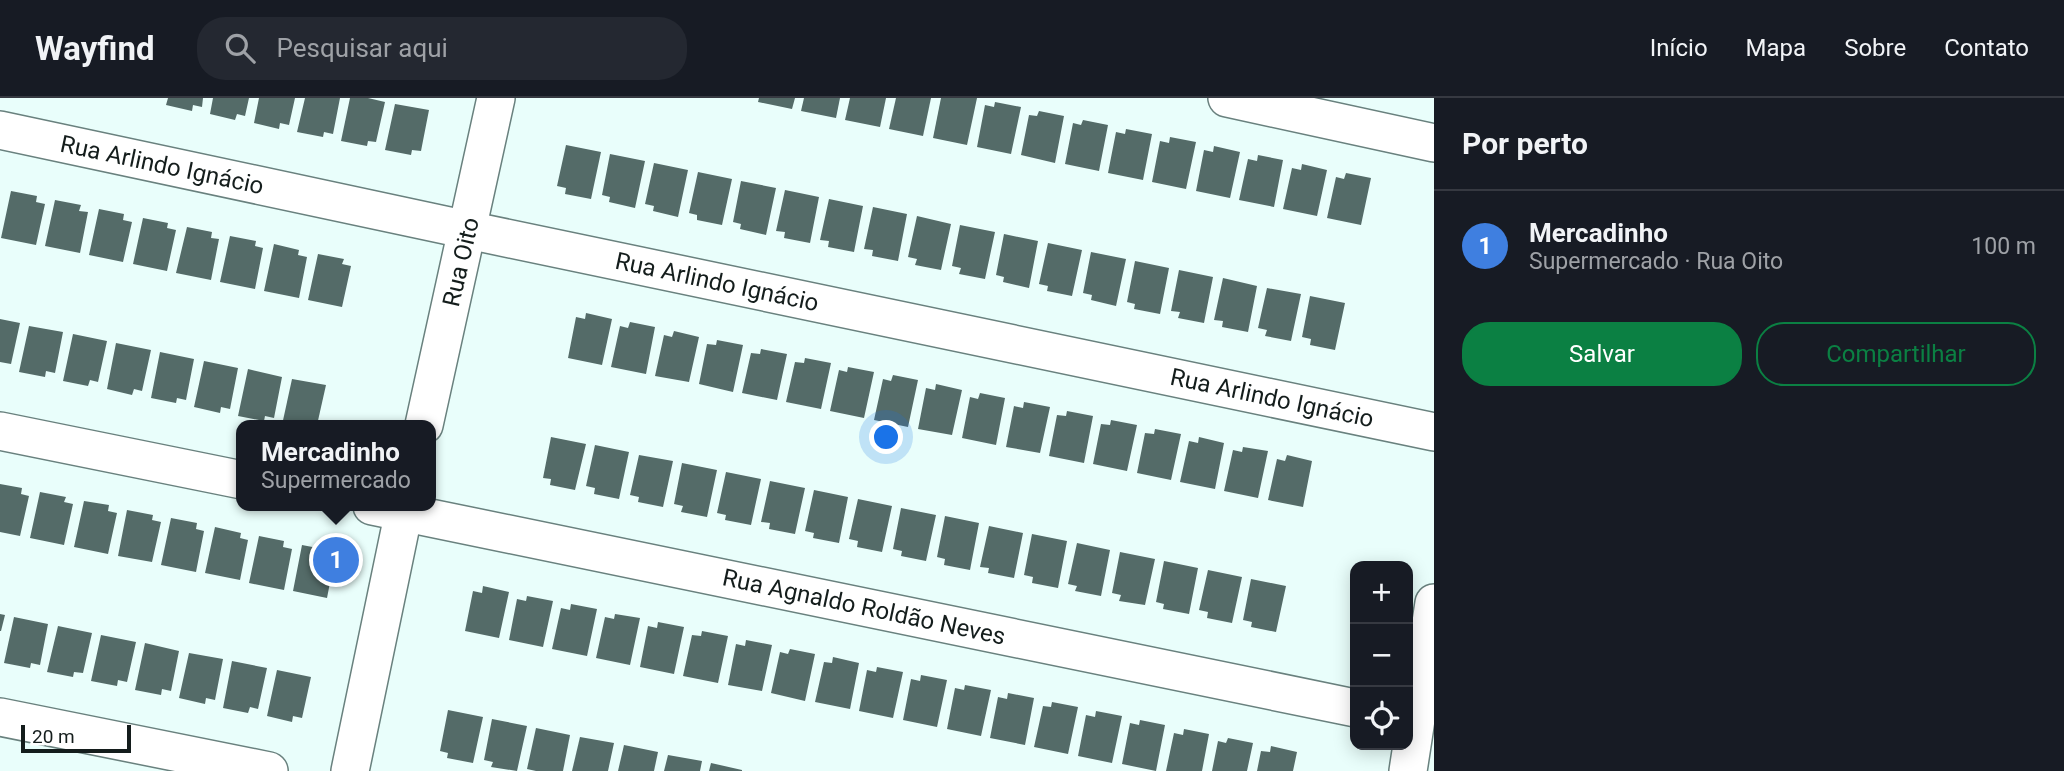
<!DOCTYPE html>
<html lang="pt">
<meta charset="utf-8">
<style>
:root{--surface:#171b24;--page:#242831;--text:#f1f3f6;--muted:#9ea1a6;--line:#363941;--accent:#0b8043}
body{margin:0;font-family:Roboto,sans-serif;background:var(--page);color:var(--text)}
.controls{position:absolute;right:21px;bottom:21px;display:grid;overflow:hidden;border-radius:14px;box-shadow:0 4px 18px #0003}
.controls button{width:63px;height:63px;display:grid;place-items:center;padding:0;border:0;border-bottom:2px solid var(--line);background:var(--surface);color:var(--text);font:35px sans-serif}
.scale{position:absolute;left:21px;bottom:18px;width:110px;box-sizing:border-box;padding-left:7px;border:4px solid #141d1c;border-top:0;font-size:19px;line-height:24px;white-space:nowrap;color:#141d1c;-webkit-text-stroke:5px #fff;paint-order:stroke}
.you{position:absolute;left:887px;top:340px;width:24px;height:24px;margin:-18px;border:5px solid #fff;border-radius:50%;background:#1a73e8;box-shadow:0 0 0 10px #1a73e833}
.badge{display:grid;place-items:center;width:46px;height:46px;border-radius:50%;background:var(--accent);color:#fff;font-size:23px;font-weight:700}
.pin{position:absolute;translate:-50% -50%;border:4px solid #fff;box-shadow:0 2px 7px #0006}
.popup{position:absolute;left:236px;top:322px;width:200px;height:91px;box-sizing:border-box;display:grid;place-content:center;border-radius:14px;background:var(--surface);filter:drop-shadow(0 2px 5px #0005);font-size:23px;white-space:nowrap;color:var(--muted)}
.popup b{font-size:26px;color:var(--text)}
.popup::after{content:'';position:absolute;left:50%;top:100%;margin-left:-14px;border:14px solid transparent;border-top-color:var(--surface)}
.list{margin:0;padding:0;list-style:none}
h2{display:flex;justify-content:space-between;align-items:center;height:91px;margin:0;padding:0 28px;font-size:30px}
h2 small{font-size:23px;font-weight:400;color:var(--muted)}
.list li{display:grid;grid-template-columns:46px 1fr auto;gap:21px;align-items:center;box-sizing:border-box;height:112px;padding:0 28px;border-top:2px solid var(--line)}
.list b{display:block;font-size:26px;white-space:nowrap}
.list p{margin:0;font-size:23px;white-space:nowrap;color:var(--muted)}
.list em{font-size:23px;font-style:normal;color:var(--muted)}
.actions{display:flex;gap:14px;padding:21px 28px}
.actions a{flex:1;padding:16px 0;border:2px solid var(--accent);border-radius:28px;text-align:center;font-size:24px;color:var(--accent)}
.actions .main{background:var(--accent);color:#fff}
.icon{flex:none;width:38px;height:38px;fill:none;stroke:currentColor;stroke-width:2;stroke-linecap:round;stroke-linejoin:round}
.map{position:relative;flex:none;width:1434px;height:673px;overflow:hidden}
header{display:flex;align-items:center;gap:42px;box-sizing:border-box;height:98px;padding:0 35px;background:var(--surface);border-bottom:2px solid var(--line)}
header strong{font-size:33px}
nav{display:flex;gap:38px;margin-inline-start:auto;font-size:24px}
.search{width:490px;height:63px;background:var(--page);display:flex;align-items:center;gap:18px;box-sizing:border-box;padding:0 24px;border-radius:28px;color:var(--muted);font-size:26px}
main{display:flex}
aside{flex:1;background:var(--surface)}
.map>svg:first-child{display:block}
</style>
<header>
<strong>Wayfind</strong>
<div class="search"><svg class="icon" aria-label="search" viewBox="0 0 24 24"><circle cx="10" cy="10" r="6"/><path d="M15 15l6 6"/></svg>Pesquisar aqui</div>
<nav><a>Início</a><a>Mapa</a><a>Sobre</a><a>Contato</a></nav>
</header>
<main>
<div class="map">
<svg width="1434" height="673" viewBox="0 0 1434 673">
<rect width="100%" height="100%" fill="#e9fefb"/>
<g fill="#546b68">
<polygon points="168,0 203,0 202,9 193,7 192,13 166,7"/>
<polygon points="213,0 249,0 245,18 237,16 235,22 210,16"/>
<polygon points="259,0 295,0 289,27 280,25 279,31 254,25"/>
<polygon points="305,0 340,0 333,36 324,34 323,39 297,34"/>
<polygon points="350,0 368,0 385,4 376,44 368,43 367,48 341,43"/>
<polygon points="759,0 795,0 792,11 758,4"/>
<polygon points="804,0 840,0 836,20 801,13"/>
<polygon points="850,0 886,0 880,29 845,22"/>
<polygon points="896,0 931,0 923,38 889,31"/>
<polygon points="941,0 977,0 967,47 933,40"/>
<polygon points="995,4 1021,9 1011,56 977,49 985,7 994,9"/>
<polygon points="395,6 429,12 421,53 412,52 411,57 385,52"/>
<polygon points="1039,13 1064,18 1055,65 1021,57 1029,17 1037,18"/>
<polygon points="1083,22 1108,27 1099,73 1065,66 1073,25 1081,27"/>
<polygon points="1126,31 1152,36 1143,82 1108,75 1116,34 1125,36"/>
<polygon points="1170,39 1196,44 1186,91 1152,84 1160,43 1169,45"/>
<polygon points="566,47 601,54 591,101 565,96 566,90 557,88"/>
<polygon points="1214,48 1240,54 1230,100 1196,93 1204,52 1213,54"/>
<polygon points="610,56 645,63 635,110 609,104 610,99 602,97"/>
<polygon points="1258,57 1283,62 1274,109 1239,102 1248,61 1257,63"/>
<polygon points="654,65 688,72 678,119 653,113 654,108 645,106"/>
<polygon points="1302,66 1327,72 1317,118 1283,111 1292,70 1301,72"/>
<polygon points="698,74 732,81 722,127 697,122 697,117 689,115"/>
<polygon points="1346,75 1371,80 1361,127 1327,120 1336,79 1344,81"/>
<polygon points="741,83 776,90 766,137 740,131 741,126 733,124"/>
<polygon points="785,92 819,99 810,145 784,140 785,134 776,133"/>
<polygon points="11,93 37,98 36,104 45,106 36,147 1,140"/>
<polygon points="829,101 863,108 854,154 828,149 829,143 820,142"/>
<polygon points="55,102 81,107 79,113 88,114 80,155 45,148"/>
<polygon points="873,109 907,116 898,163 872,158 873,152 864,151"/>
<polygon points="99,111 124,116 123,122 132,124 123,164 89,157"/>
<polygon points="917,118 951,126 941,172 915,167 917,161 908,159"/>
<polygon points="143,120 168,125 167,130 176,132 167,173 133,166"/>
<polygon points="960,127 995,134 985,181 959,176 961,170 952,168"/>
<polygon points="187,129 212,134 211,140 219,141 211,182 176,175"/>
<polygon points="1004,136 1038,143 1029,190 1003,184 1004,179 996,177"/>
<polygon points="230,138 256,143 255,148 263,150 255,191 220,184"/>
<polygon points="1048,145 1082,152 1072,198 1047,193 1048,188 1039,186"/>
<polygon points="274,146 299,152 298,157 307,159 299,200 264,193"/>
<polygon points="1091,154 1126,161 1116,208 1091,202 1092,197 1083,195"/>
<polygon points="318,156 344,161 342,166 351,168 342,209 308,202"/>
<polygon points="1135,163 1169,170 1160,216 1134,211 1135,206 1127,204"/>
<polygon points="1179,172 1213,179 1204,225 1178,220 1180,214 1171,213"/>
<polygon points="1223,180 1257,188 1248,234 1222,229 1223,223 1214,222"/>
<polygon points="1267,190 1301,196 1291,243 1265,238 1267,232 1258,230"/>
<polygon points="1310,198 1345,205 1335,252 1310,247 1311,241 1302,239"/>
<polygon points="586,215 612,221 602,267 568,260 576,219 585,221"/>
<polygon points="0,221 20,225 11,266 0,264"/>
<polygon points="630,224 655,229 646,276 611,269 620,228 628,230"/>
<polygon points="29,228 63,234 55,275 46,273 45,279 19,274"/>
<polygon points="674,233 699,239 689,284 655,278 664,237 672,239"/>
<polygon points="73,236 107,243 98,284 90,282 88,288 63,283"/>
<polygon points="717,242 743,247 733,294 699,286 707,246 716,247"/>
<polygon points="116,245 151,252 142,293 134,291 132,297 107,291"/>
<polygon points="761,251 787,256 777,302 742,295 751,255 760,256"/>
<polygon points="160,254 194,261 186,302 177,300 176,305 151,300"/>
<polygon points="805,260 831,265 821,311 786,304 795,264 804,265"/>
<polygon points="204,263 238,270 230,311 221,309 220,315 194,309"/>
<polygon points="848,269 874,274 864,320 830,313 839,272 847,274"/>
<polygon points="248,271 282,279 274,320 265,318 264,323 238,318"/>
<polygon points="893,277 918,282 908,329 874,322 883,281 891,283"/>
<polygon points="292,281 326,287 317,327 282,327"/>
<polygon points="936,286 962,292 952,337 918,331 926,290 935,292"/>
<polygon points="980,295 1005,300 996,347 962,340 970,299 978,301"/>
<polygon points="1024,304 1050,309 1040,355 1006,349 1014,308 1023,310"/>
<polygon points="1067,313 1093,318 1084,365 1049,358 1057,317 1066,318"/>
<polygon points="1111,322 1137,327 1127,373 1093,366 1101,326 1110,327"/>
<polygon points="1155,331 1181,336 1171,382 1137,375 1145,335 1154,336"/>
<polygon points="551,339 586,346 575,392 550,387 551,381 543,380"/>
<polygon points="1199,339 1224,345 1215,391 1180,384 1189,343 1198,345"/>
<polygon points="595,347 629,354 619,401 594,396 595,390 586,388"/>
<polygon points="1243,349 1268,353 1258,400 1224,393 1233,352 1242,354"/>
<polygon points="639,357 673,363 663,409 638,404 639,399 630,397"/>
<polygon points="1287,357 1312,363 1303,409 1268,402 1277,361 1285,363"/>
<polygon points="682,365 717,372 707,419 681,414 683,408 674,406"/>
<polygon points="726,374 761,381 751,427 725,422 726,417 717,415"/>
<polygon points="770,383 805,390 795,436 769,431 770,425 761,424"/>
<polygon points="0,386 22,390 21,396 29,398 20,438 0,434"/>
<polygon points="814,392 848,399 839,445 813,440 814,435 805,433"/>
<polygon points="40,394 66,399 64,404 73,406 64,447 30,440"/>
<polygon points="858,401 892,408 882,454 857,449 858,443 849,441"/>
<polygon points="84,403 109,407 108,413 117,415 108,456 74,449"/>
<polygon points="901,410 936,417 926,463 901,458 902,453 893,451"/>
<polygon points="127,412 153,417 152,422 161,424 152,464 118,458"/>
<polygon points="945,418 979,425 970,472 944,467 945,461 937,459"/>
<polygon points="171,420 197,425 196,431 204,433 196,474 161,467"/>
<polygon points="989,428 1023,435 1014,480 988,475 989,470 980,469"/>
<polygon points="215,429 241,435 240,440 248,442 240,482 205,475"/>
<polygon points="1032,436 1067,443 1058,490 1032,485 1033,479 1024,477"/>
<polygon points="259,438 284,443 283,449 292,451 284,492 249,485"/>
<polygon points="1077,445 1110,452 1101,498 1075,493 1077,488 1068,486"/>
<polygon points="302,447 328,452 327,457 335,459 327,500 293,493"/>
<polygon points="1120,454 1155,461 1145,507 1119,503 1121,497 1112,495"/>
<polygon points="1164,463 1198,470 1189,516 1163,511 1164,506 1156,504"/>
<polygon points="1208,472 1242,479 1232,525 1207,520 1208,514 1199,512"/>
<polygon points="1251,481 1286,488 1276,534 1251,529 1252,524 1243,522"/>
<polygon points="483,488 509,494 499,540 465,533 473,493 482,495"/>
<polygon points="527,498 553,503 543,549 509,542 517,501 526,503"/>
<polygon points="571,506 597,511 587,558 552,551 561,510 570,512"/>
<polygon points="0,516 5,517 1,533 0,533"/>
<polygon points="615,516 640,520 630,567 596,560 605,519 614,521"/>
<polygon points="14,519 48,526 40,567 31,565 30,570 4,565"/>
<polygon points="658,524 684,529 674,576 640,569 648,528 657,530"/>
<polygon points="58,528 92,535 83,575 74,574 73,579 47,574"/>
<polygon points="702,533 728,538 718,585 683,578 692,537 701,538"/>
<polygon points="101,537 136,544 127,584 118,582 117,588 91,583"/>
<polygon points="746,542 772,547 762,593 728,587 736,546 745,548"/>
<polygon points="145,545 179,553 171,593 162,591 161,597 135,592"/>
<polygon points="790,551 815,556 805,603 771,595 780,554 788,556"/>
<polygon points="189,555 223,561 215,602 206,600 205,606 179,600"/>
<polygon points="833,559 859,565 850,611 815,604 824,564 832,565"/>
<polygon points="232,563 267,570 258,611 250,609 248,615 223,610"/>
<polygon points="877,569 903,574 893,620 859,613 867,572 876,574"/>
<polygon points="277,572 311,579 302,620 293,618 292,624 267,618"/>
<polygon points="921,577 947,582 937,629 903,622 911,581 920,583"/>
<polygon points="965,587 991,592 981,638 947,631 955,590 964,592"/>
<polygon points="1008,595 1034,600 1025,647 990,640 998,599 1007,601"/>
<polygon points="1052,604 1078,609 1068,656 1034,649 1043,608 1051,609"/>
<polygon points="448,612 483,619 473,665 447,660 448,655 440,653"/>
<polygon points="1096,613 1122,618 1112,665 1078,658 1086,617 1095,619"/>
<polygon points="492,621 527,628 517,673 491,669 493,664 484,662"/>
<polygon points="1140,622 1165,627 1156,673 1122,666 1130,625 1139,627"/>
<polygon points="536,630 570,637 563,673 536,673 527,671"/>
<polygon points="1184,631 1209,636 1202,673 1166,673 1174,635 1183,637"/>
<polygon points="580,639 614,645 608,673 572,673"/>
<polygon points="1228,640 1253,645 1247,673 1212,673 1218,643 1226,645"/>
<polygon points="624,647 658,654 654,673 618,673"/>
<polygon points="1271,648 1297,654 1293,673 1257,673 1261,653 1270,654"/>
<polygon points="668,657 702,663 700,673 664,673"/>
<polygon points="711,665 742,672 742,673 709,673"/>
</g>
<g fill="none" stroke-linecap="round" stroke-linejoin="round">
<g stroke="#69817e" stroke-width="40">
<g id="minor">
<polyline points="1227,0 1434,45"/>
<polyline points="0,32 468,132 1434,334"/>
<polyline points="424,327 496,0"/>
<polyline points="0,333 242,382"/>
<polyline points="372,408 1355,610"/>
<polyline points="0,619 269,673"/>
<polyline points="350,673 405,408"/>
<polyline points="1408,673 1434,505"/>
</g>
</g>
<use href="#minor" stroke="#fff" stroke-width="37"/>
</g>
<g text-anchor="middle" stroke-width="6" stroke-linejoin="round" paint-order="stroke">
<g font-size="24" fill="#141d1c" stroke="#fff">
<text transform="translate(162 67) rotate(12)" y="8">Rua Arlindo Ignácio</text>
<text transform="translate(461 164) rotate(-77)" y="8">Rua Oito</text>
<text transform="translate(717 184) rotate(12)" y="8">Rua Arlindo Ignácio</text>
<text transform="translate(1272 300) rotate(12)" y="8">Rua Arlindo Ignácio</text>
<text transform="translate(864 509) rotate(12)" y="8">Rua Agnaldo Roldão Neves</text>
</g>
</g>
</svg>
<div class="controls">
<button>+</button>
<button>−</button>
<button><svg class="icon" aria-label="locate" viewBox="0 0 24 24"><circle cx="12" cy="12" r="6"/><path d="M12 2v4M12 18v4M2 12h4M18 12h4"/></svg></button>
</div>
<div class="scale">20 m</div>
<div class="you"></div>
<div class="pin badge" style="left:336px;top:462px;background:#3f7fe0">1</div>
<div class="popup"><b>Mercadinho</b>Supermercado</div>
</div>
<aside>
<h2>Por perto<small></small></h2>
<ul class="list">
<li><span class="badge" style="background:#3f7fe0">1</span><div><b>Mercadinho</b><p>Supermercado · Rua Oito</p></div><em>100 m</em></li>
</ul>
<div class="actions"><a class="main">Salvar</a><a>Compartilhar</a></div>
</aside>
</main>
